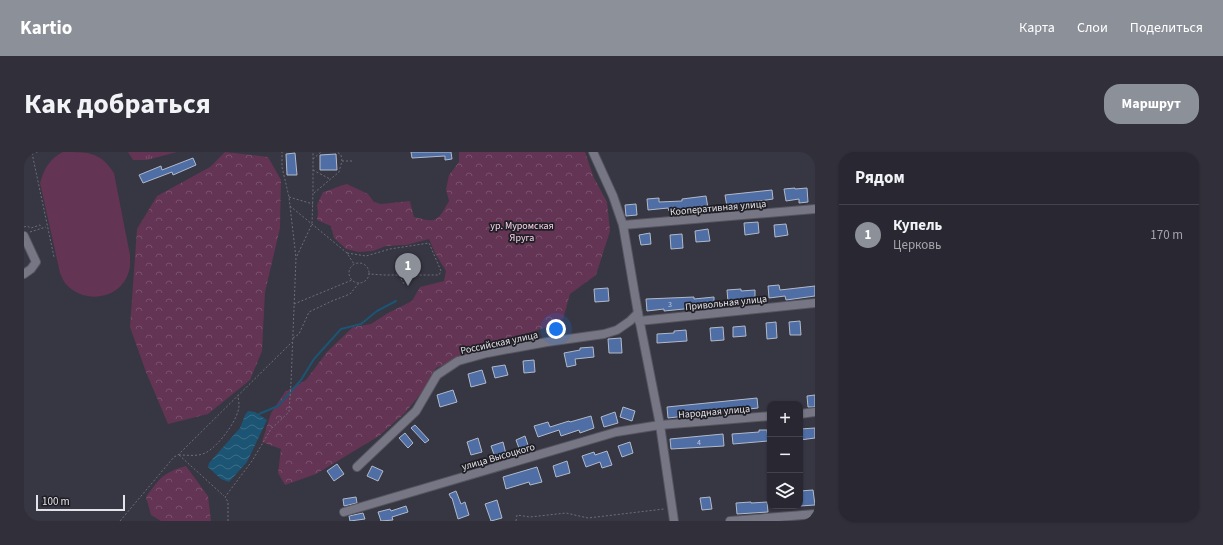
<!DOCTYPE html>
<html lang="ru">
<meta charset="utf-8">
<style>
:root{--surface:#292832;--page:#31303a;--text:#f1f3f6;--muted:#a5a6ac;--line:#45444d;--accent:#8c9099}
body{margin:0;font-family:"Source Sans 3",sans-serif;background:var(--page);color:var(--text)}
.controls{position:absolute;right:12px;bottom:12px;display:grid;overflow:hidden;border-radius:8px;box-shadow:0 1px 3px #0004}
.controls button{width:36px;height:36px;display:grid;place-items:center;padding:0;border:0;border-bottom:1px solid var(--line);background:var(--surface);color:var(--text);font:20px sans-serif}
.scale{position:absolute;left:12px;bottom:10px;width:89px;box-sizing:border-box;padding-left:4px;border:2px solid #e2e2e9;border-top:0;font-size:11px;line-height:14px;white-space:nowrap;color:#e2e2e9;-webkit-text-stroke:3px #1f1e24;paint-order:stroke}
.you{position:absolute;left:532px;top:177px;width:14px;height:14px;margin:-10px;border:3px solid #fff;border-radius:50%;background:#1a73e8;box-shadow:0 0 0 6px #1a73e833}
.badge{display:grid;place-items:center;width:26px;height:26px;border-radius:50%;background:var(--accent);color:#fff;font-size:13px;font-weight:700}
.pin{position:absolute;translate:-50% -33px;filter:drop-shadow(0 1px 2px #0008)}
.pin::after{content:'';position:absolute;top:21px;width:14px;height:12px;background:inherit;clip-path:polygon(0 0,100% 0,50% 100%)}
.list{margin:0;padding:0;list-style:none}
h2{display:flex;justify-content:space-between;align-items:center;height:52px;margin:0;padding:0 16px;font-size:17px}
h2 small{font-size:13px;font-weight:400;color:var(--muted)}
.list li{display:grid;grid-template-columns:26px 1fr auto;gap:12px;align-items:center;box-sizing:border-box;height:60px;padding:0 16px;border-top:1px solid var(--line)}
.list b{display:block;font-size:15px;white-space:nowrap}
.list p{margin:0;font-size:13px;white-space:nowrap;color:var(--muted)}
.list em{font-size:13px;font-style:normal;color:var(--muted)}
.icon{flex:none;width:22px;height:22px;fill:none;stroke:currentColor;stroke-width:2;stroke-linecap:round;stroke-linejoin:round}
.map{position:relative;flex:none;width:791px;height:369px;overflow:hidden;border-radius:16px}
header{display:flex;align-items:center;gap:24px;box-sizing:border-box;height:56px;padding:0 20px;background:var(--accent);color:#fff}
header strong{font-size:19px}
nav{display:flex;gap:22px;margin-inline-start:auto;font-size:14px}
.intro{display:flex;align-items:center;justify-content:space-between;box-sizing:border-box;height:96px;padding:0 24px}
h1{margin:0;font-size:28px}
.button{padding:10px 18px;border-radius:16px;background:var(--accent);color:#fff;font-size:14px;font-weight:700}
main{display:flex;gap:24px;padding:0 24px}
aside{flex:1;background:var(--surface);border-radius:16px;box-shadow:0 1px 3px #0004}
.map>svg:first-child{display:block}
</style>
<header>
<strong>Kartio</strong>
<nav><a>Карта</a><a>Слои</a><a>Поделиться</a></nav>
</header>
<div class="intro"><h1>Как добраться</h1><a class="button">Маршрут</a></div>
<main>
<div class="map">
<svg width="791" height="369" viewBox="0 0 791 369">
<defs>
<pattern id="grass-tufts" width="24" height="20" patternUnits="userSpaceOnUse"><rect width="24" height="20" fill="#633453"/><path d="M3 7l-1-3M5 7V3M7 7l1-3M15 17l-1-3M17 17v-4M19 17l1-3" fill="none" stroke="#79516c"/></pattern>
<pattern id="forest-crowns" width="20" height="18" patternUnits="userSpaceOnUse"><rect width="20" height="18" fill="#633453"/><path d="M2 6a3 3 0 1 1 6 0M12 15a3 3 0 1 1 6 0" fill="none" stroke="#79516c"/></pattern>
<pattern id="water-waves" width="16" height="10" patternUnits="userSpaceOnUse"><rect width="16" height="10" fill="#1b5573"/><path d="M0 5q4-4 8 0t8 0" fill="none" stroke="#3c6d87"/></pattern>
</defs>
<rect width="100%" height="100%" fill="#373643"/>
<polygon fill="url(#grass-tufts)" points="104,0 153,0 123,8 109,8"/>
<g fill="url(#forest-crowns)">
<polygon points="201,0 244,5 257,28 256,76 241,140 238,199 226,228 184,262 144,272 122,220 106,175 113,77 133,44 186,15"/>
<path d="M 435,0 L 561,0 L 570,26 L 583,50 L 586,79 L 572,123 L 546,142 L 539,167 L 520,176 L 475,190 L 412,216 L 398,240 L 381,261 L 355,284 L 292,322 L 261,333 L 254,321 L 257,297 L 238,290 L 247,261 L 261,240 L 282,228 L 303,200 L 329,175 L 347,172 L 364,161 L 388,149 L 396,135 L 420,129 L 422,119 L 411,101 L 405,87 L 382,93 L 362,94 L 349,99 L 335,100 L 322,97 L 310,86 L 307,74 L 293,68 L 294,61 L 293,53 L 299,40 C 307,38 314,34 323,32 L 344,42 L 350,50 L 357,52 L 386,49 L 390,65 C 413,71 413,70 425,49 L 422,37 L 425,23 L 435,10 Z"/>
<path d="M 162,314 L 184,344 L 187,369 L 137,369 L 127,363 L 122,345 C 136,326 138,321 162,314 Z"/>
</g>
<path fill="#633453" d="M 39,0 C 66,0 76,0 90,21 L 106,103 C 106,109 107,116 104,122 C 95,148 59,152 42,132 C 39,129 38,125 36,121 L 16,31 C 20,17 26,6 39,0 Z"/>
<polygon fill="url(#water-waves)" points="224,259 231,260 243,268 223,310 205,330 197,327 184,315 185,311 216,276 221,263"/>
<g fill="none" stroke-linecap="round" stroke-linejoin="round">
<polyline stroke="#1b5573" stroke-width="2" points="235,262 254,254 277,228 290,207 317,177 337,172 353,159 372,149"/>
</g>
<g fill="#4f6ea6" stroke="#b2bac8">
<polygon points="387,0 427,0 428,7 421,8 421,4 388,6"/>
<polygon points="271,1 273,23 263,23 262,2"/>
<polygon points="312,2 313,18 296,18 296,3"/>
<polygon points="169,6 172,13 149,23 148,20 119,31 115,23 137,14 138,18"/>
<polygon points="771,36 771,37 783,36 784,50 775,51 775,47 762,49 760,37"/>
<polygon points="748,38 749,47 715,52 715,54 703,55 701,43"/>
<polygon points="682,44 684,56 645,59 644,56 624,58 623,47 635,46 635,50 658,49 658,47"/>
<polygon points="612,52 613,63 602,64 601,53"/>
<polygon points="734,70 735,81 721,83 720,71"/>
<polygon points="762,72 764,83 751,85 750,73"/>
<polygon points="684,77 686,89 672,90 671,79"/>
<polygon points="626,81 627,92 617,93 615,83"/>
<polygon points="658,82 659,96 647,97 646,83"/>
<polygon points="755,133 756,138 791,134 791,144 762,148 761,144 745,146 744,134"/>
<polygon points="584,136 585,149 571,150 570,137"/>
<polygon points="717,137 717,139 731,138 731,148 704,150 703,138"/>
<polygon points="670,145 670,147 690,145 690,154 640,159 640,157 623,159 622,147"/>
<polygon points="776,169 777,183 766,183 765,170"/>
<polygon points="752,170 753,186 743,187 742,171"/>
<polygon points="721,174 722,184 709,185 709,175"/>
<polygon points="699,175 700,188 687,189 686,176"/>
<polygon points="662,178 663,189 633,191 633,182 650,181 650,179"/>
<polygon points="597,186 598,201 585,201 584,187"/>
<polygon points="569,195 570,205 551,207 552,213 543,215 540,201 556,198 556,196"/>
<polygon points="510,208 511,220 500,221 499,209"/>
<polygon points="481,213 484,223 471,226 468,215"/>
<polygon points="458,218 462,231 447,235 444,222"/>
<polygon points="429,238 433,250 416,255 413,243"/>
<polygon points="791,243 791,255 784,255 783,244"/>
<polygon points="733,246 734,256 644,266 643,255"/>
<polygon points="599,255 611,259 608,269 596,265"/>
<polygon points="591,260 594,271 580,275 577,265"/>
<polygon points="567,264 570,276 556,281 555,278 537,284 535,278 514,285 510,274 524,270 526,275 545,269 546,270"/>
<polygon points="391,273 405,288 401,291 387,276"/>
<polygon points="791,276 791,286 776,288 776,277"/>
<polygon points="735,278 743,278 744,289 709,292 708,282 735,280"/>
<polygon points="381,281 389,291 384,296 375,286"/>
<polygon points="699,282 700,294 647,297 646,287"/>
<polygon points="501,284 505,296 496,299 492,288"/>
<polygon points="454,286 458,300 447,303 443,290"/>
<polygon points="479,290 482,302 471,305 467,294"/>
<polygon points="606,290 609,301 598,305 594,294"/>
<polygon points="583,299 588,313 578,316 576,310 562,315 558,304 570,300 571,303"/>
<polygon points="543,309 546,321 532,325 529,314"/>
<polygon points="313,312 320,322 310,329 303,319"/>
<polygon points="348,314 359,319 354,329 343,324"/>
<polygon points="513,315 518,330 506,333 505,330 482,337 479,325"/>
<polygon points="789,338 791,353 776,354 776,339"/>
<polygon points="432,339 437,352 441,350 445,363 434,367 428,346 427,346 425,342"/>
<polygon points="332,345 333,351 320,354 319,347"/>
<polygon points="686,345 688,357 678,358 676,346"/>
<polygon points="473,348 478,366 467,369 461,352"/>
<polygon points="727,350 727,351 743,350 744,360 713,362 712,351"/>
<polygon points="382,354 384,360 368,365 369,368 357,369 354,360 366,357 367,359"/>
<polygon points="339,361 341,367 326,369 325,364"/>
</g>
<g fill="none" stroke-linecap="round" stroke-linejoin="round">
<g stroke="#55555f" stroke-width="10">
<g id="minor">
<polyline points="569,0 589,44 599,73 614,161 636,273 650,369"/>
<polyline points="599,73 791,57"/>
<polyline points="0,84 12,110 7,117 0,122"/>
<polyline points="615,169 791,151"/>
<polyline points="776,262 791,260"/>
<polyline points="333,315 392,259 413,223 434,209 463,201 523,190 580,182 593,178 606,169 614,161"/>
<polyline points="320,360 592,280 636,273 746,264"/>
<polyline points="706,369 791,362"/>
</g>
</g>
<g stroke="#6e6e79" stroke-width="1" stroke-dasharray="2 2" stroke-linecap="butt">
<polyline points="8,1 30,105"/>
<polyline points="0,3 14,0"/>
<polyline points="289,7 297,0"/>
<polyline points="318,9 328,9"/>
<polyline points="289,18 306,27"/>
<polyline points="290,41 315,20 318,9 317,3 313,0"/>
<polyline points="265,45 289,52"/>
<polyline points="266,54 323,101 330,112"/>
<polyline points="0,75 3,74 7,76 16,73 17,76"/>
<polyline points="6,80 22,75"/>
<polyline points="323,101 342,104 366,97 405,91 417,119 415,123 360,123 345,122"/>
<polyline points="273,104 288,72 289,41 289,0"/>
<circle cx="335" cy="121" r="10"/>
<polyline points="375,123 380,132"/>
<polyline points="270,152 328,128"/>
<polyline points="269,186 275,182 285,160 308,149 326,142 335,131"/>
<path d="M 155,303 C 164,303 175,305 183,300 C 195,293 215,267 215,253 C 215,250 214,246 214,243"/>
<polyline points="155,303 200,344"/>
<polyline points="96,369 150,305 154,303 268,190"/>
<polyline points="204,369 204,350 201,345 228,309 247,277 265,260 267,231 272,106 265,45 258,15 258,0"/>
<polyline points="492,369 493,363 506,365 542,361 564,366 640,357"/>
</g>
<use href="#minor" stroke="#777684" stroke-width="8"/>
</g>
<g text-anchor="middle" stroke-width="3.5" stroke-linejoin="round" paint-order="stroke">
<g font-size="8" fill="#bdc5d8">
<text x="646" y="155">3</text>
<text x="675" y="293">4</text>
</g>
<g font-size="10" fill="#e2e2e9" stroke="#1f1e24">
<text transform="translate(694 55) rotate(-5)" y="4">Кооперативная улица</text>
<text transform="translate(702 150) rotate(-6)" y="4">Привольная улица</text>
<text transform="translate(475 190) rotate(-12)" y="4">Российская улица</text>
<text transform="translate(690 259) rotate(-5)" y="4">Народная улица</text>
<text transform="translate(474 304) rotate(-16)" y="4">улица Высоцкого</text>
</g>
<g font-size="10" fill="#f9d4eb" stroke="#1f1e24">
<text x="498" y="77">ур. Муромская<tspan x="498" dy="12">Яруга</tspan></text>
</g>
</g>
</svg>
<div class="controls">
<button>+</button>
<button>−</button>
<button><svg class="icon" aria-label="layers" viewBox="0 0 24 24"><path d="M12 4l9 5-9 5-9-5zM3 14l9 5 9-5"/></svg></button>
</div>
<div class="scale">100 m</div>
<div class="you"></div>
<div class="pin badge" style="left:384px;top:134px">1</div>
</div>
<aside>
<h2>Рядом<small></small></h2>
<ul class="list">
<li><span class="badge">1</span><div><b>Купель</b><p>Церковь</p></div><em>170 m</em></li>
</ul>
</aside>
</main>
